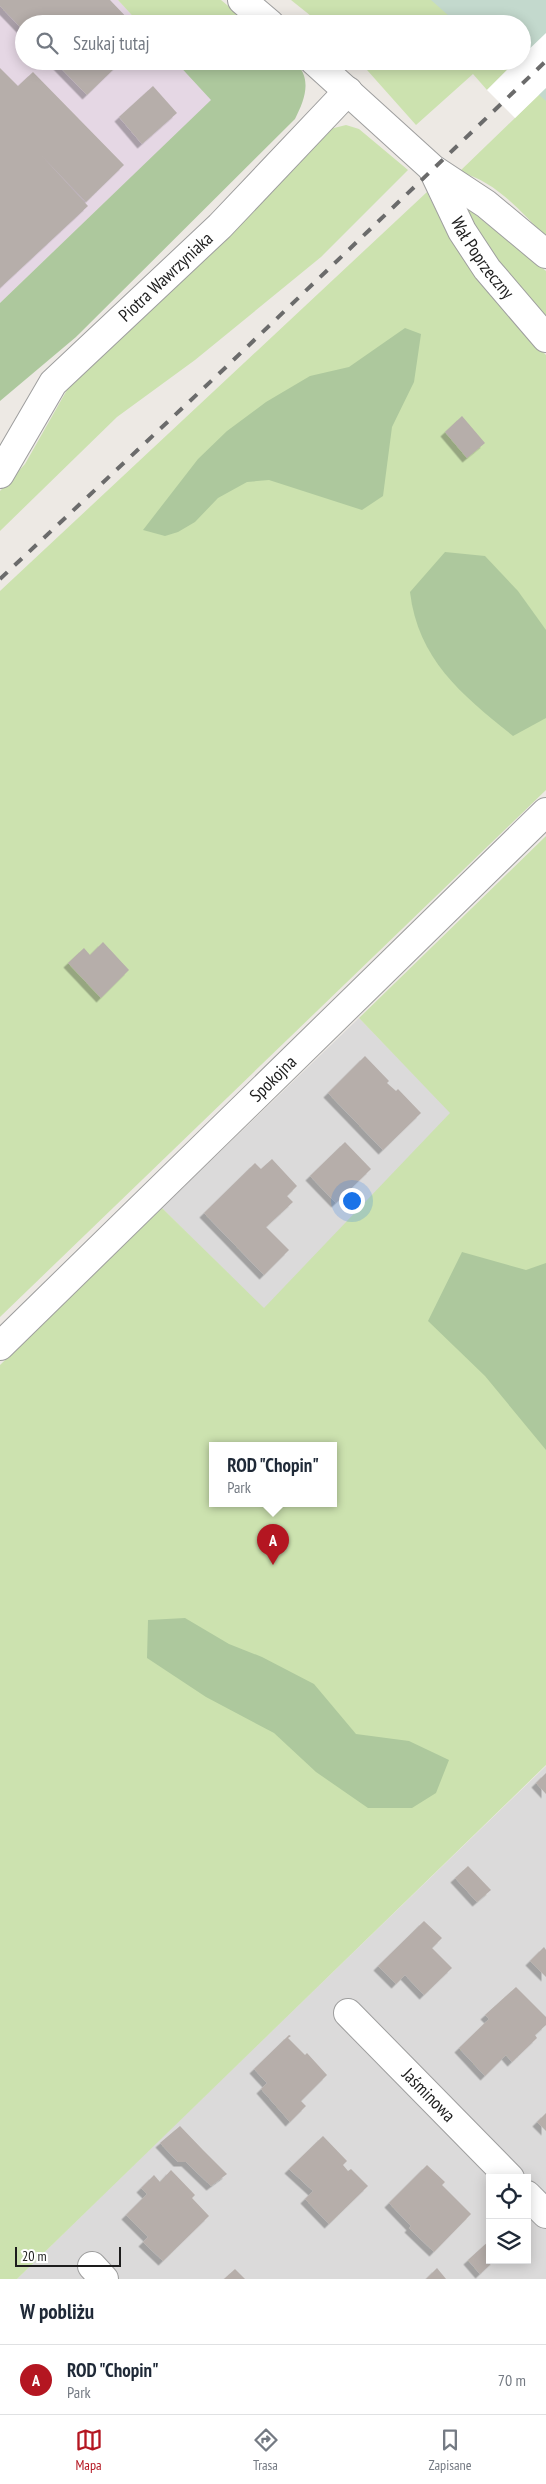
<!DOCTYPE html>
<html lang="pl">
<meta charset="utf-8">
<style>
:root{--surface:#fff;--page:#f6f6f7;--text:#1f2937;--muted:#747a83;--line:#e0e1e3;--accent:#b41621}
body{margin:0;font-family:"PT Sans Narrow",sans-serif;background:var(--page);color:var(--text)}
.controls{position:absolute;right:15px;bottom:15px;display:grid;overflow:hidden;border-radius:0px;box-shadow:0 2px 12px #0003}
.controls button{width:45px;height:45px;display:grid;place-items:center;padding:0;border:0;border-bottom:1px solid var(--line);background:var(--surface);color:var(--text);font:25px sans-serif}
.scale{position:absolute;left:15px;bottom:12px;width:106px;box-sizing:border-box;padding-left:5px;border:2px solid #1d1d1d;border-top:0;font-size:14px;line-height:18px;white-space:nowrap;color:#1d1d1d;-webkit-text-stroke:4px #fff;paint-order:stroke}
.you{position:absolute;left:351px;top:1200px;width:18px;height:18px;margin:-12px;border:4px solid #fff;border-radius:50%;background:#1a73e8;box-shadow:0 0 0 8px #1a73e833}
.badge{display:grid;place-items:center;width:32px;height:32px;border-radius:50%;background:var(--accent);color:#fff;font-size:16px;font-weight:700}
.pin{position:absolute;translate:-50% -41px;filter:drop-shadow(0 1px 2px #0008)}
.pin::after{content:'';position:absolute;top:26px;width:18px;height:15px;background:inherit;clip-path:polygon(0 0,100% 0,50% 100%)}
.popup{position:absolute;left:209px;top:1442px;width:128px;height:65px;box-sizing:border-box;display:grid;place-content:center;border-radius:0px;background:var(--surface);filter:drop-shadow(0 1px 4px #0005);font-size:16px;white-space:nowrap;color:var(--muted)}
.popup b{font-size:19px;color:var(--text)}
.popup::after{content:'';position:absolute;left:50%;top:100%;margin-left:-10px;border:10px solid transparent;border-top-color:var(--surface)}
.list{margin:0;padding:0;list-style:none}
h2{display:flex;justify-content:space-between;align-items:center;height:65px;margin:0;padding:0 20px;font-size:21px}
h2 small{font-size:16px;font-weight:400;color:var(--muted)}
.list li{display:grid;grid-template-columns:32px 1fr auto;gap:15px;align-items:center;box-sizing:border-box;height:70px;padding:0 20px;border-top:1px solid var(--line)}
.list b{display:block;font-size:19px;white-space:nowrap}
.list p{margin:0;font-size:16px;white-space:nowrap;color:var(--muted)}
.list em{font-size:16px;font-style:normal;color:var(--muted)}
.icon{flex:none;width:28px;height:28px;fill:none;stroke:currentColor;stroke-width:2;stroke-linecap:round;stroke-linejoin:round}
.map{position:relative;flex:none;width:546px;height:2279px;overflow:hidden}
.search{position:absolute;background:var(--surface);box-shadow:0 2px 12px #0003;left:15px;right:15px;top:15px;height:55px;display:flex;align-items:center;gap:12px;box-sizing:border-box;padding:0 18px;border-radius:28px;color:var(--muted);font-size:19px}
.sheet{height:135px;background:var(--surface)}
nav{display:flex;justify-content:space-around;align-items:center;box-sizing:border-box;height:70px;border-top:1px solid var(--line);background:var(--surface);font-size:14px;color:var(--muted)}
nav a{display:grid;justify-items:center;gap:2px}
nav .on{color:var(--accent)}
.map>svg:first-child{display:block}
</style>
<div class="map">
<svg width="546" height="2279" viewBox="0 0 546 2279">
<defs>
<filter id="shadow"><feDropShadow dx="-4.5" dy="4.5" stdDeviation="0" flood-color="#0004"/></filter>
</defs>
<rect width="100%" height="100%" fill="#ede9e4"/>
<g fill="#dbdada" fill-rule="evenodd">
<polygon points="359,1018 451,1113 264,1309 162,1208"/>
<path d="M 546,1766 L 546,2279 L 17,2279 L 178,2122 ZM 490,2178 L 527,2178 L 527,2260 L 490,2260 Z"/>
</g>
<polygon fill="#e5d7e4" points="0,0 118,0 140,24 24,24 24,61 176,61 212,100 0,303"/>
<g fill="#cce2af" fill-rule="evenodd">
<polygon points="118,0 221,0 250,24 140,24"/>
<polygon points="291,0 546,0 522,24 321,24"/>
<polygon points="359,61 516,61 487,90 473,74 416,125"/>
<path d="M 546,88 L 546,237 C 520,211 496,181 459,172 Z"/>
<polygon points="346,125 359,129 408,170 321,257 195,360 117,417 0,531 0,491 25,464 76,374 330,129"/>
<polygon points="427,192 446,231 518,327 546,355 546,790 0,1317 0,591"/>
<polygon points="462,204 546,271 546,324 504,278"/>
<path d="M 546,836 L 546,1765 L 17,2279 L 0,2279 L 0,1365 L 162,1208 L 264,1308 L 450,1113 L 359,1018 ZM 213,1446 L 333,1446 L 333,1504 L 213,1504 Z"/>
</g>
<g fill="#adc89d">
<path d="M 175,61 L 294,61 C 313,78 305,99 295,119 L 76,337 L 0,401 L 0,303 L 211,100 Z"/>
<polygon points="405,328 421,334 414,382 392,427 383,496 362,510 269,480 247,482 218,498 195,522 178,532 165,536 143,530 198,459 227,431 266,402 310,376 349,367"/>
<path d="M 445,552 L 485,556 L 518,591 L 546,630 L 546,718 L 513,736 C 463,696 418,660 410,592 Z"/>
<polygon points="462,1252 526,1270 546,1263 546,1450 485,1376 428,1321"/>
<polygon points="185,1618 229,1644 262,1657 314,1684 356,1734 409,1741 449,1760 436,1793 412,1808 368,1808 316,1772 274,1733 206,1697 147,1658 148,1620"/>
</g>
<polygon fill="#c3d9cd" points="431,0 546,0 546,101 500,61 522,61 522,24 458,24"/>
<polygon fill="#fff" points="546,33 546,88 515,118 487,90 516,61 522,61 522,56"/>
<g fill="#b6aeaa" filter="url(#shadow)">
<polygon points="0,0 110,0 133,24 24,24 24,31 0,6"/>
<polygon points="54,61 122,61 87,95"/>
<polygon points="0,68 18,86 33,72 124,165 86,202 41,155 88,206 0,288"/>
<polygon points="153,86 177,113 142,144 119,117"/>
<polygon points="462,416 485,443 467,458 445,432"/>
<polygon points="103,942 129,970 101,998 68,963 84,948 90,955"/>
<polygon points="365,1056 389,1081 387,1083 396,1091 398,1089 421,1113 383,1150 328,1093"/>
<polygon points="345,1142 371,1169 336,1203 310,1176"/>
<polygon points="272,1159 297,1186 287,1196 293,1202 266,1227 289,1250 264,1275 204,1213 255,1163 261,1169"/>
<polygon points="546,1773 546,1794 536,1783"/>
<polygon points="468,1866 491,1890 477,1902 455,1878"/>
<polygon points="424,1921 442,1938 432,1948 452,1968 424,1995 405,1975 396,1984 378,1966"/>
<polygon points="544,1947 546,1950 546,1977 530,1961"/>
<polygon points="516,1987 546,2017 546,2025 535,2035 537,2038 512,2062 506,2055 485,2076 459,2048 489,2019 485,2015"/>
<polygon points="289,2035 291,2036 288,2038 305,2055 307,2053 327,2075 301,2101 306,2106 290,2122 261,2089 267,2083 254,2069"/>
<polygon points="546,2113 546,2131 537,2122"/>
<polygon points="180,2126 203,2150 227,2174 211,2186 186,2162 178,2162 160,2143"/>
<polygon points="323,2136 347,2161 343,2165 348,2171 351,2169 368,2186 329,2224 305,2199 313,2191 289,2169"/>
<polygon points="427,2165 445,2182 442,2185 471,2214 434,2252 409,2228 411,2226 389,2203"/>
<polygon points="171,2170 195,2195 192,2198 209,2216 163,2261 143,2242 148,2237 126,2215 147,2194 141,2188 154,2175 160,2182"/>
<polygon points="490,2240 490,2260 495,2260 480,2274 468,2260"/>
<polygon points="437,2268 446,2279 426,2279"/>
<polygon points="235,2269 245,2279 224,2279"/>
</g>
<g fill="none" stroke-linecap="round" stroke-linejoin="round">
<g stroke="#9e9e9e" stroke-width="30">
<g id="street">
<polyline points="242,0 270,24"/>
<polyline points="314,61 433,169 486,204 546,254"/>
<path id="s1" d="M 433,170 L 462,231 L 487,269 L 546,338"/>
<path id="s2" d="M 0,474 L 53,383 L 220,226 L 348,91"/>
<path id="s3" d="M 0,1346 L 546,812"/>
<path id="s4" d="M 348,2013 L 510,2178"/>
<polyline points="527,2195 546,2214"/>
<polyline points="92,2266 104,2279"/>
</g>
</g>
<use href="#street" stroke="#fff" stroke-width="28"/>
<polyline stroke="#6b6b6b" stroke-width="4" stroke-dasharray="10 10" stroke-linecap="butt" points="0,579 224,369 546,61"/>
</g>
<g text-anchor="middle" stroke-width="4" stroke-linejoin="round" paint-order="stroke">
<g font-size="18" fill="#1d1d1d" stroke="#fff">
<text dy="6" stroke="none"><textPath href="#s1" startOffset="101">Wał Poprzeczny</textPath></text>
<text dy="6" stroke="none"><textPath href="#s2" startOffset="260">Piotra Wawrzyniaka</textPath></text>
<text dy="6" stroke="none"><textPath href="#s3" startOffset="382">Spokojna</textPath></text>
<text dy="6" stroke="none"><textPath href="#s4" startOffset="115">Jaśminowa</textPath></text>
</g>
</g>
</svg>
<div class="controls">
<button><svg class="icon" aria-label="locate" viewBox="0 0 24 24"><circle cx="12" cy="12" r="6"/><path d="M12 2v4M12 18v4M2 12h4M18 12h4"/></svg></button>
<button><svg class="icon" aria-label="layers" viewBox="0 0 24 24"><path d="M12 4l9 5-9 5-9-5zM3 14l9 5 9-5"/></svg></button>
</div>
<div class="scale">20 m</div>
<div class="you"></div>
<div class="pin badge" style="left:273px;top:1565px">A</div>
<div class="popup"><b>ROD &quot;Chopin&quot;</b>Park</div>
<div class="search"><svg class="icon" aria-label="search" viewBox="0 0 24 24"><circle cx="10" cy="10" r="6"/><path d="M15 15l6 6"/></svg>Szukaj tutaj</div>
</div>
<section class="sheet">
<h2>W pobliżu<small></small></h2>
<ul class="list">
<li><span class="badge">A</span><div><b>ROD &quot;Chopin&quot;</b><p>Park</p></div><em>70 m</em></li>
</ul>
</section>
<nav>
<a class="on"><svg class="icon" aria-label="map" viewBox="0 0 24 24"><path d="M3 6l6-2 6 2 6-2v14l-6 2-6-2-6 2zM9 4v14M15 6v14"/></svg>Mapa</a>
<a><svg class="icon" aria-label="directions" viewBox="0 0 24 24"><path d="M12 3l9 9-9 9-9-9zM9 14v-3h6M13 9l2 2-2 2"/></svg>Trasa</a>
<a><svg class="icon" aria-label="saved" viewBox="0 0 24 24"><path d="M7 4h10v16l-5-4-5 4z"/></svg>Zapisane</a>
</nav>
